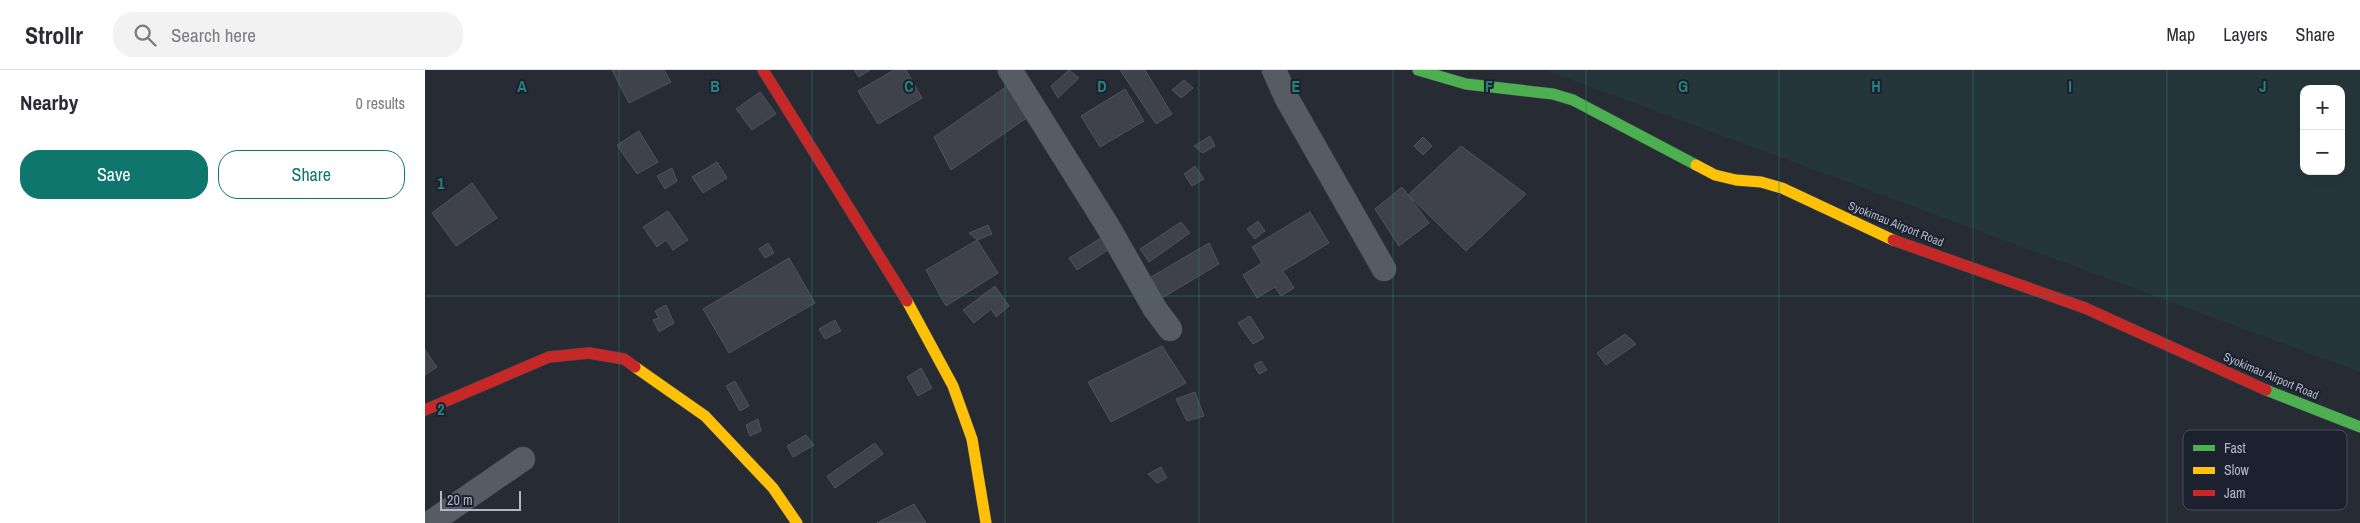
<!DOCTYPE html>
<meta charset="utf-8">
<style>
:root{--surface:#fff;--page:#f2f2f3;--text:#2b2b33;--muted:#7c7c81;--line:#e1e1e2;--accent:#0f766e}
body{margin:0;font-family:"Archivo Narrow",sans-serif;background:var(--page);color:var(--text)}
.controls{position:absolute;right:15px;top:15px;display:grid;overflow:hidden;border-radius:10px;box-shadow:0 5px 20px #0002}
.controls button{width:45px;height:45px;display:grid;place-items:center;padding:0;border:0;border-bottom:1px solid var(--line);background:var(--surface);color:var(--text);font:25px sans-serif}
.scale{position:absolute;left:15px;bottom:12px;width:81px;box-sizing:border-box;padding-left:5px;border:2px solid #b1b7c6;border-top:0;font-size:14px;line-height:18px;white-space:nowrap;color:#b1b7c6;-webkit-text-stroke:4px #1b212e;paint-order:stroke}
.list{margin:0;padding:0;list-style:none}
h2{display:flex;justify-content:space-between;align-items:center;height:65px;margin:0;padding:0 20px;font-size:21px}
h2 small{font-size:16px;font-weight:400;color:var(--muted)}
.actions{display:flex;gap:10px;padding:15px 20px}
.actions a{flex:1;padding:11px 0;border:1px solid var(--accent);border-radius:20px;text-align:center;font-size:18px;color:var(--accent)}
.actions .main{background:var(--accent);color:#fff}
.icon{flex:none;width:28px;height:28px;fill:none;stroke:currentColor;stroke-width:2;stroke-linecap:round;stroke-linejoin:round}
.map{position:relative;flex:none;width:1935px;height:453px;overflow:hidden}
header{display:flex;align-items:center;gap:30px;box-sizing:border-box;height:70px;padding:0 25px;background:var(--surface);border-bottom:1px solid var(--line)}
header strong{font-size:24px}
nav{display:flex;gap:28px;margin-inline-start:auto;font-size:18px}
.search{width:350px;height:45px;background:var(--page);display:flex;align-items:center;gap:12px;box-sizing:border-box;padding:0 18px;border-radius:20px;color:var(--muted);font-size:19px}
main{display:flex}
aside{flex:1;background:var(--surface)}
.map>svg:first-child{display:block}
</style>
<header>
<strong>Strollr</strong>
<div class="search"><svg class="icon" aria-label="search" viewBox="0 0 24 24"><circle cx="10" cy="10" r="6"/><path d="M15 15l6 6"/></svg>Search here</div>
<nav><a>Map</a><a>Layers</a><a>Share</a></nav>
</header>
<main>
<aside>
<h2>Nearby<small>0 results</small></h2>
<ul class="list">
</ul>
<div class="actions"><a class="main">Save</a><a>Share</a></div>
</aside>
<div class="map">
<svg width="1935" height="453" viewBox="0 0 1935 453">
<rect width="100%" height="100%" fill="#272b34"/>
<path fill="#25363b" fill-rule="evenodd" d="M 1120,0 L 1935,0 L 1935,302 ZM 1879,19 L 1916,19 L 1916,101 L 1879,101 Z"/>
<g fill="#3f424a" stroke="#4f535c">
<polygon points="187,0 239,0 246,12 204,33"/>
<polygon points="429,0 445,0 434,7"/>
<polygon points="469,0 481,0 497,28 453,54 433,21"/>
<polygon points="644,0 654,8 633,28 626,16"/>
<polygon points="695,0 720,0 747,44 731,54"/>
<polygon points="591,10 603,47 526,100 509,67"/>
<polygon points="759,10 768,18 756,28 747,20"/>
<polygon points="700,19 719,51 675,77 656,46"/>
<polygon points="335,22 351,44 327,60 311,39"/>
<polygon points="214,61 233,92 212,104 192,75"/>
<polygon points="785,66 790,76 778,83 769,76"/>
<polygon points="998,67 1007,76 998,85 989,76"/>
<polygon points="1036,76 1101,124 1041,181 983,125"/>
<polygon points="292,92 302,108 278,123 267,107"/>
<polygon points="770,96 779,109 767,116 759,104"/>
<polygon points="247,98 252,111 240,119 232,106"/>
<polygon points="47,113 72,148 31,176 7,143"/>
<polygon points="977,117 1004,153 974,176 950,139"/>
<polygon points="243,141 263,170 248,180 241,170 232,177 218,157"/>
<polygon points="885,142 904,173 858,201 869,218 856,226 850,217 832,228 818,205 837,193 827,177"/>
<polygon points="833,151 840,161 830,169 822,159"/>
<polygon points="756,152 765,163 724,192 715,179"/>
<polygon points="563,155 567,164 552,170 544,163"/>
<polygon points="676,168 683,180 652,200 644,188"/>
<polygon points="552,170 573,203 521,236 501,200"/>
<polygon points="343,173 349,183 340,188 334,179"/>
<polygon points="784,173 794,194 737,228 726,207"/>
<polygon points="364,188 390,233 304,283 278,239"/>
<polygon points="570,216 584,236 571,247 566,239 549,253 538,240"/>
<polygon points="241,235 249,253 234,262 228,250 234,248 230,241"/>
<polygon points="825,246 839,268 828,274 813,253"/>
<polygon points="410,250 416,261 400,269 394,259"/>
<polygon points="1200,264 1211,274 1181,295 1172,283"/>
<polygon points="737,276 761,313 686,352 663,312"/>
<polygon points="0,280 12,297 0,305"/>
<polygon points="836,291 842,300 834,304 829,295"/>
<polygon points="496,298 507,318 493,326 482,307"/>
<polygon points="310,311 324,336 315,341 301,316"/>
<polygon points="770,322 779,346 762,351 751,329"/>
<polygon points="333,349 336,361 325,366 321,355"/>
<polygon points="381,365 389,375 368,387 362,376"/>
<polygon points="450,373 458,384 410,418 402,406"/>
<polygon points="736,397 742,408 732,413 723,404"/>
<polygon points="489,434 501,453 452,453"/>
</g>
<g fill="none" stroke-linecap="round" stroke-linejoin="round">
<g stroke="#43474d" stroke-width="25">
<g id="street">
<polyline points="585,0 682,155 730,239 745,259"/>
<polyline points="849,0 861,27 959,199"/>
<polyline points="5,453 98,389"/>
</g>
</g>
<g stroke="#43474d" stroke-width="12">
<g id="fast">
<polyline points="993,0 1041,14 1128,24 1148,30 1271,95"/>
<polyline points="1841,320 1935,357"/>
</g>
</g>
<g stroke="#43474d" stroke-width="12">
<g id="slow">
<polyline points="1271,95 1290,105 1311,110 1336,112 1357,118 1468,170"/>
<polyline points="482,231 528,316 547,369 561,453"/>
<polyline points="210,297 280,346 348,418 372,453"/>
</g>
</g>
<g stroke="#43474d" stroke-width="12">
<g id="jam">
<polyline points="338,0 482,231"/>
<polyline points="1468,170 1660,238 1841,320"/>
<polyline points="0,340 124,287 164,283 199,289 210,297"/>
</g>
</g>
<use href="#street" stroke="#575b63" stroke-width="24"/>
<use href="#fast" stroke="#4caf50" stroke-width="11"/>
<use href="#slow" stroke="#ffc107" stroke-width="11"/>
<use href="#jam" stroke="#c62828" stroke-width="11"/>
</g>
<path fill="none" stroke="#27807b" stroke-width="1" stroke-opacity="0.55" d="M 194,0 L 194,453M 387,0 L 387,453M 580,0 L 580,453M 774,0 L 774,453M 968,0 L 968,453M 1161,0 L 1161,453M 1354,0 L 1354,453M 1548,0 L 1548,453M 1742,0 L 1742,453M 0,226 L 1935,226"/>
<g text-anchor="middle" stroke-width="4" stroke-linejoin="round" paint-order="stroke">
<g font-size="12" fill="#b1b7c6" stroke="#1b212e">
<text transform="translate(1471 154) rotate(22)" y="4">Syokimau Airport Road</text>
<text transform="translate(1846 306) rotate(23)" y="4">Syokimau Airport Road</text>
</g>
</g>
<rect x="1758" y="360" width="164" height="80" rx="8" fill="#1b212e" stroke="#484e5c" stroke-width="1"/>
<rect x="1768" y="375" width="22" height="6" fill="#4caf50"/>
<rect x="1768" y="397" width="22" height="7" fill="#ffc107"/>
<rect x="1768" y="420" width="22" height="6" fill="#c62828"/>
<g font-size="14" fill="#b1b7c6">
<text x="1799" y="383">Fast</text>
<text x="1799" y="405">Slow</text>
<text x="1799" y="428">Jam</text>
</g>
<g font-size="16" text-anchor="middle" font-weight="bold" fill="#27807b" stroke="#1b212e" stroke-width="4" stroke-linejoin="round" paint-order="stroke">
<text x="97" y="22">A</text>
<text x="290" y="22">B</text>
<text x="484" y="22">C</text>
<text x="677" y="22">D</text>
<text x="871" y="22">E</text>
<text x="1064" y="22">F</text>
<text x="1258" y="22">G</text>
<text x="1451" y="22">H</text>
<text x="1645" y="22">I</text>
<text x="1838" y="22">J</text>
<text x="16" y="119">1</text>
<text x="16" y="345">2</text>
</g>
</svg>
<div class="controls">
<button>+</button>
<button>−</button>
</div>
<div class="scale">20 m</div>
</div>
</main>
